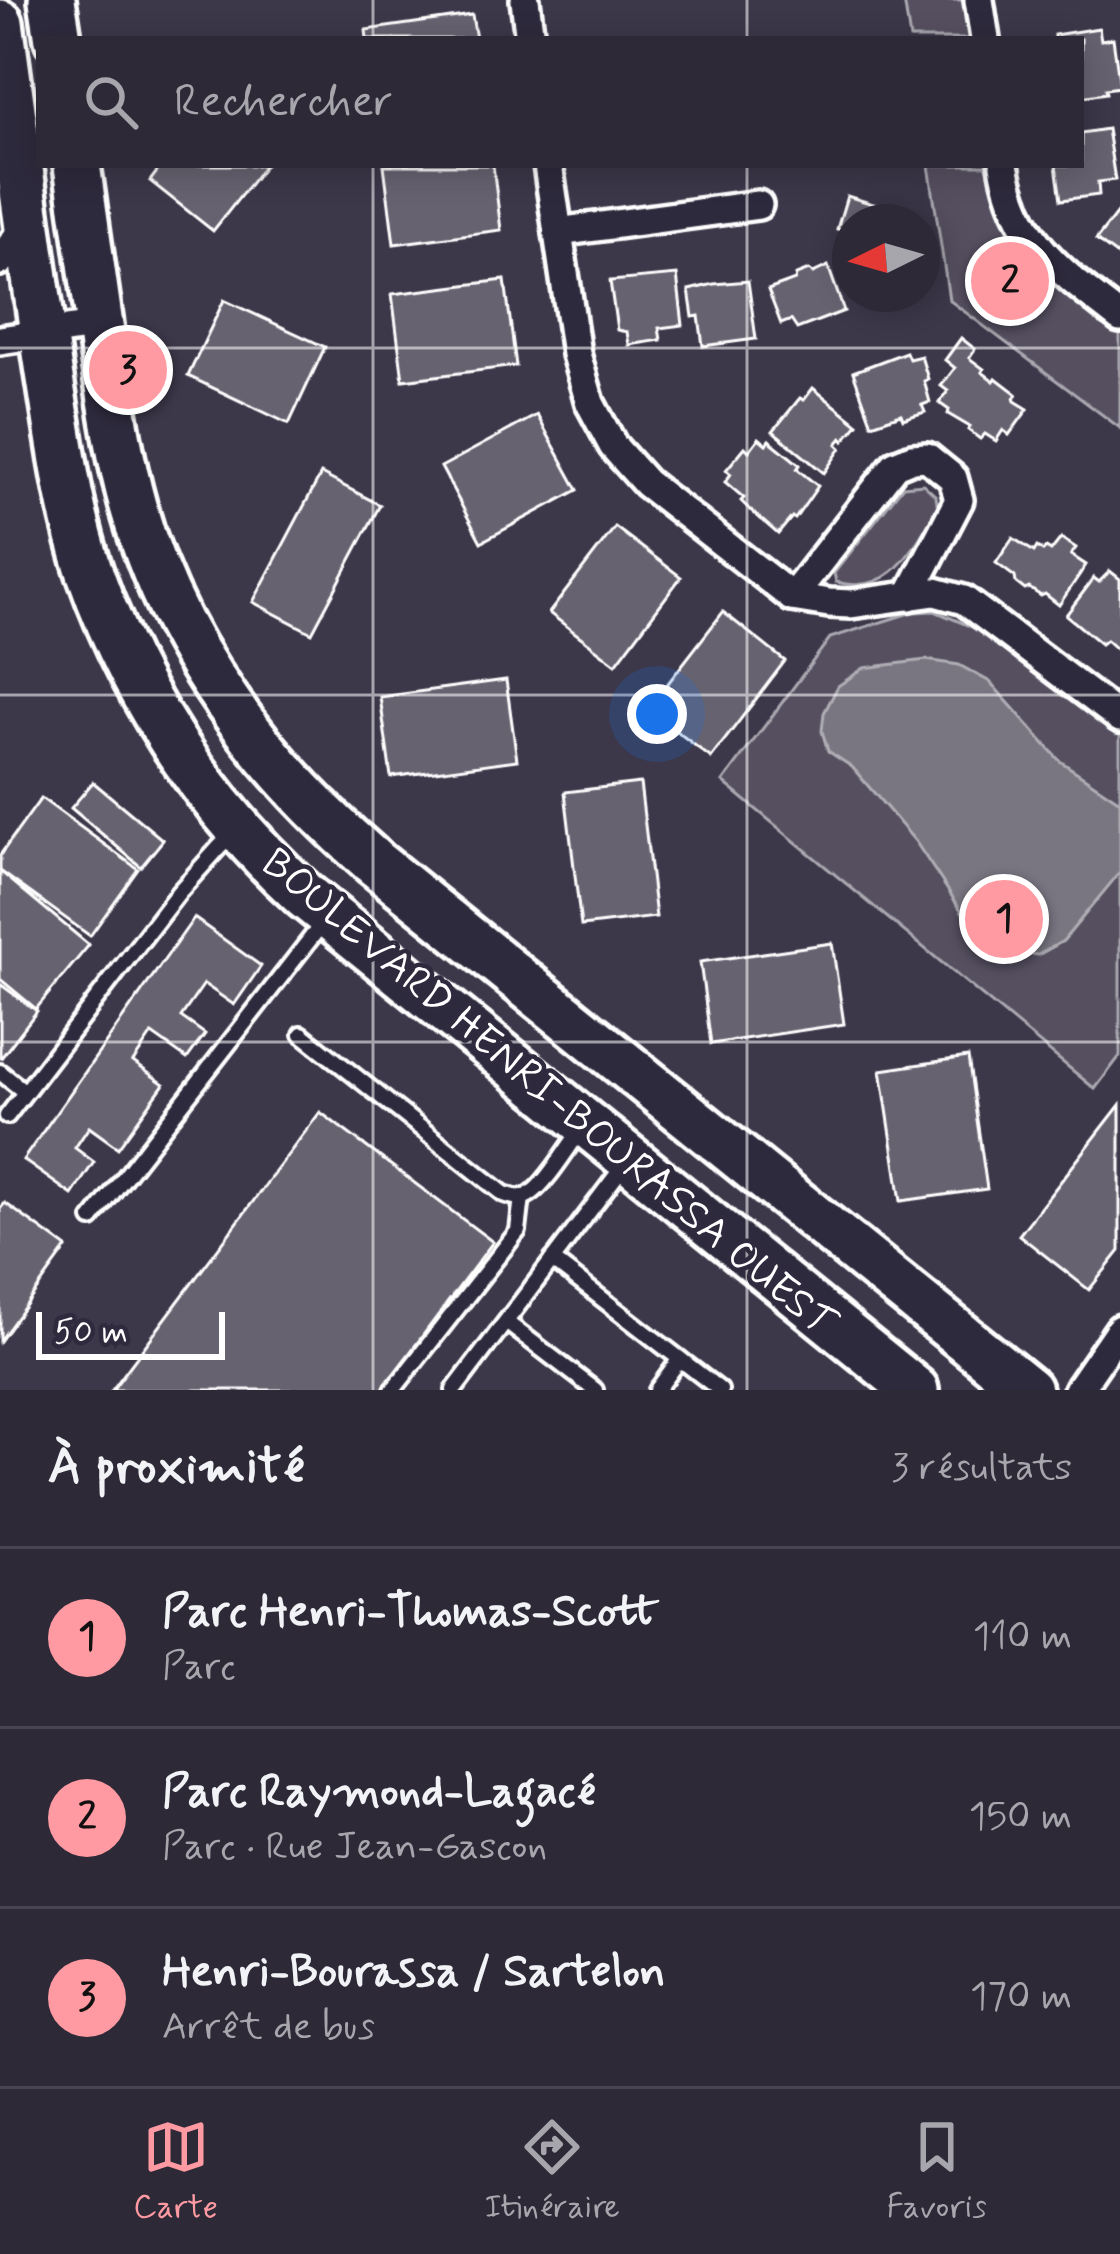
<!DOCTYPE html>
<html lang="fr">
<meta charset="utf-8">
<style>
:root{--surface:#2d2937;--page:#35313f;--text:#f1f3f6;--muted:#a7a6ad;--line:#484552;--accent:#ff9aa2}
body{margin:0;font-family:Mynerve,sans-serif;background:var(--page);color:var(--text)}
.compass{position:absolute;left:832px;top:204px;width:108px;height:108px;border-radius:50%;background:var(--surface);box-shadow:0 6px 30px #0003;rotate:265deg}
.scale{position:absolute;left:36px;bottom:30px;width:189px;box-sizing:border-box;padding-left:12px;border:6px solid #fff;border-top:0;font-size:33px;line-height:42px;white-space:nowrap;color:#fff;-webkit-text-stroke:9px #2f2a3d;paint-order:stroke}
.you{position:absolute;left:657px;top:714px;width:42px;height:42px;margin:-30px;border:9px solid #fff;border-radius:50%;background:#1a73e8;box-shadow:0 0 0 18px #1a73e833}
.badge{display:grid;place-items:center;width:78px;height:78px;border-radius:50%;background:var(--accent);color:#111;font-size:39px;font-weight:700}
.pin{position:absolute;translate:-50% -50%;border:6px solid #fff;box-shadow:0 3px 12px #0006}
.list{margin:0;padding:0;list-style:none}
h2{display:flex;justify-content:space-between;align-items:center;height:156px;margin:0;padding:0 48px;font-size:51px}
h2 small{font-size:39px;font-weight:400;color:var(--muted)}
.list li{display:grid;grid-template-columns:78px 1fr auto;gap:36px;align-items:center;box-sizing:border-box;height:180px;padding:0 48px;border-top:3px solid var(--line)}
.list b{display:block;font-size:45px;white-space:nowrap}
.list p{margin:0;font-size:39px;white-space:nowrap;color:var(--muted)}
.list em{font-size:39px;font-style:normal;color:var(--muted)}
.icon{flex:none;width:66px;height:66px;fill:none;stroke:currentColor;stroke-width:2;stroke-linecap:round;stroke-linejoin:round}
.map{position:relative;flex:none;width:1120px;height:1390px;overflow:hidden}
.search{position:absolute;background:var(--surface);box-shadow:0 6px 30px #0003;left:36px;right:36px;top:36px;height:132px;display:flex;align-items:center;gap:30px;box-sizing:border-box;padding:0 42px;border-radius:0px;color:var(--muted);font-size:45px}
.sheet{height:696px;background:var(--surface)}
nav{display:flex;justify-content:space-around;align-items:center;box-sizing:border-box;height:168px;border-top:3px solid var(--line);background:var(--surface);font-size:33px;color:var(--muted)}
nav a{display:grid;justify-items:center;gap:6px}
nav .on{color:var(--accent)}
.map>svg:first-child{display:block}
</style>
<div class="map">
<svg width="1120" height="1390" viewBox="0 0 1120 1390">
<rect width="100%" height="100%" fill="#3c3749"/>
<filter id="ink" filterUnits="userSpaceOnUse"><feTurbulence type="fractalNoise" baseFrequency=".00833" numOctaves="2"/><feDisplacementMap in="SourceGraphic" scale="24" xChannelSelector="R" yChannelSelector="G"/><feConvolveMatrix kernelMatrix="1 2 1 2 8 2 1 2 1" color-interpolation-filters="sRGB"/></filter>
<g filter="url(#ink)">
<g fill="#555060" stroke="#aaa8b0" stroke-width="3">
<polygon points="904,0 979,0 985,39 910,39"/>
<polygon points="929,165 1004,165 1022,223 1120,318 1120,428 949,300"/>
<path d="M 923,484 L 936,496 L 938,509 C 912,548 893,597 836,582 L 834,573 L 903,486 Z"/>
<polygon points="935,611 972,627 1120,723 1120,1056 1095,1089 723,782 830,638 913,612"/>
</g>
<polygon fill="#797682" stroke="#afadb4" stroke-width="3" points="926,660 959,665 990,682 1060,761 1120,801 1120,872 1063,941 1038,955 1007,951 973,928 915,841 852,767 828,751 822,731 824,713 838,686 864,668"/>
<g fill="#666270" stroke="#fff" stroke-width="3">
<polygon points="472,15 476,39 367,39 366,30"/>
<polygon points="1099,28 1101,40 1113,38 1120,87 1105,89 1106,93 1081,97 1081,39 1054,39 1054,35"/>
<polygon points="1107,129 1115,180 1098,182 1099,195 1061,200 1056,165 1081,165 1081,133"/>
<polygon points="162,165 265,165 213,231 150,181"/>
<polygon points="384,165 493,165 501,230 394,244"/>
<polygon points="847,196 909,215 907,222 850,222 850,267 838,263 848,232 837,229"/>
<polygon points="1120,209 1120,258 1096,240"/>
<polygon points="828,266 844,311 797,329 791,320 781,324 768,290 795,280 796,275 809,270 813,273"/>
<polygon points="677,275 683,325 659,328 661,340 629,345 627,332 617,330 610,281"/>
<polygon points="505,280 516,366 403,380 392,294"/>
<polygon points="748,281 756,339 703,346 699,316 693,317 689,290 714,284"/>
<polygon points="224,300 325,347 289,424 188,376"/>
<polygon points="961,338 975,349 969,358 984,369 982,372 994,381 996,378 1017,394 1014,398 1015,401 1028,409 1009,435 1003,430 996,441 985,434 980,439 968,430 970,427 948,414 949,410 939,403 948,391 941,386 955,368 945,360"/>
<polygon points="906,352 909,359 921,356 928,379 924,381 930,402 922,405 925,412 903,419 901,414 872,424 853,372"/>
<polygon points="813,388 858,424 844,441 842,438 837,444 841,448 824,473 773,431 800,398 804,400"/>
<polygon points="537,415 578,490 481,542 441,467"/>
<polygon points="759,438 766,444 769,440 800,465 797,469 818,486 795,519 792,517 778,534 748,508 741,501 744,498 725,482 731,474 726,470 745,447 749,451"/>
<polygon points="321,474 380,505 312,633 253,602"/>
<polygon points="615,527 681,577 616,664 549,613"/>
<polygon points="1013,538 1034,552 1037,547 1043,551 1046,548 1051,551 1061,538 1076,548 1071,555 1086,565 1059,605 1045,594 1041,596 1029,588 1025,590 1016,583 1015,577 996,563"/>
<polygon points="1110,571 1120,579 1120,644 1116,649 1106,640 1101,644 1066,615 1094,578 1099,582"/>
<polygon points="723,612 785,661 711,758 648,709"/>
<polygon points="506,680 517,760 391,777 380,697"/>
<polygon points="93,782 163,840 141,867 71,808"/>
<polygon points="640,783 656,917 581,926 565,792"/>
<polygon points="41,798 138,869 90,936 0,871 0,855"/>
<polygon points="0,871 89,945 36,1009 0,979"/>
<polygon points="194,918 261,966 234,1005 204,984 181,1017 205,1034 187,1059 152,1034 133,1062 164,1084 118,1148 89,1127 75,1148 94,1162 72,1195 23,1160"/>
<polygon points="832,943 844,1024 711,1044 700,962"/>
<polygon points="0,984 37,1011 1,1058 0,1058"/>
<polygon points="968,1057 987,1189 901,1201 881,1070"/>
<polygon points="1120,1105 1120,1251 1089,1290 1019,1235"/>
<polygon points="320,1112 493,1242 382,1390 112,1390"/>
<polygon points="5,1203 67,1248 0,1341 0,1209"/>
</g>
<g fill="none" stroke-linecap="round" stroke-linejoin="round">
<g stroke="#fff" stroke-width="22">
<g id="service">
<path d="M 302,1034 L 504,1194 C 511,1196 517,1199 524,1197 C 542,1192 569,1145 581,1130"/>
<polyline points="0,1072 25,1092"/>
<polyline points="7,1116 178,893 233,832"/>
<polyline points="92,1219 325,920"/>
<polyline points="552,1260 720,1390"/>
<polyline points="506,1322 595,1390"/>
<polyline points="393,1390 518,1231 522,1197"/>
<polyline points="454,1390 625,1164"/>
<polyline points="657,1390 680,1359"/>
</g>
</g>
<g stroke="#fff" stroke-width="36">
<g id="minor">
<polyline points="525,0 530,39"/>
<polyline points="979,0 985,39"/>
<polyline points="548,165 576,354 590,403 613,446 646,483 792,597 829,603 851,604 935,592 964,600 1120,718"/>
<path d="M 1004,165 C 1017,243 1063,273 1120,318"/>
<polyline points="558,232 758,205"/>
<polyline points="0,261 23,229 25,220"/>
<polyline points="0,340 100,325"/>
<polyline points="792,597 895,465 912,458 927,457 953,478 959,500 909,596"/>
<polyline points="1078,1390 1120,1329"/>
</g>
</g>
<g stroke="#fff" stroke-width="54">
<g id="primary">
<polyline points="52,0 58,39"/>
<path d="M 0,23 C 17,144 32,265 51,385 C 61,448 69,511 90,573 C 134,698 207,807 305,896 L 915,1390"/>
<path d="M 77,165 C 86,228 95,291 104,354 C 112,406 119,456 133,506 C 173,649 264,767 375,863 L 1028,1390"/>
</g>
</g>
<use href="#service" stroke="#2f2a3d" stroke-width="14"/>
<use href="#minor" stroke="#2f2a3d" stroke-width="27"/>
<use href="#primary" stroke="#2f2a3d" stroke-width="45"/>
</g>
</g>
<path fill="none" stroke="#fff" stroke-width="3" stroke-opacity="0.55" d="M 373,0 L 373,39M 747,0 L 747,39M 373,165 L 373,1390M 747,165 L 747,1390M 0,348 L 1120,348M 0,695 L 1120,695M 0,1042 L 1120,1042"/>
<g text-anchor="middle" stroke-width="9" stroke-linejoin="round" paint-order="stroke">
<g font-size="42" fill="#fff" stroke="#2f2a3d">
<text transform="translate(550 1091) rotate(40)" y="15">BOULEVARD HENRI-BOURASSA OUEST</text>
</g>
</g>
</svg>
<svg class="compass" viewBox="-18 -18 36 36"><path d="M0-13l5 13h-10z" fill="#e53935"/><path d="M0 13l5-13h-10z" fill="#a7a6ad"/></svg>
<div class="scale">50 m</div>
<div class="you"></div>
<div class="pin badge" style="left:1004px;top:919px">1</div>
<div class="pin badge" style="left:1010px;top:281px">2</div>
<div class="pin badge" style="left:128px;top:370px">3</div>
<div class="search"><svg class="icon" aria-label="search" viewBox="0 0 24 24"><circle cx="10" cy="10" r="6"/><path d="M15 15l6 6"/></svg>Rechercher</div>
</div>
<section class="sheet">
<h2>À proximité<small>3 résultats</small></h2>
<ul class="list">
<li><span class="badge">1</span><div><b>Parc Henri-Thomas-Scott</b><p>Parc</p></div><em>110 m</em></li>
<li><span class="badge">2</span><div><b>Parc Raymond-Lagacé</b><p>Parc · Rue Jean-Gascon</p></div><em>150 m</em></li>
<li><span class="badge">3</span><div><b>Henri-Bourassa / Sartelon</b><p>Arrêt de bus</p></div><em>170 m</em></li>
</ul>
</section>
<nav>
<a class="on"><svg class="icon" aria-label="map" viewBox="0 0 24 24"><path d="M3 6l6-2 6 2 6-2v14l-6 2-6-2-6 2zM9 4v14M15 6v14"/></svg>Carte</a>
<a><svg class="icon" aria-label="directions" viewBox="0 0 24 24"><path d="M12 3l9 9-9 9-9-9zM9 14v-3h6M13 9l2 2-2 2"/></svg>Itinéraire</a>
<a><svg class="icon" aria-label="saved" viewBox="0 0 24 24"><path d="M7 4h10v16l-5-4-5 4z"/></svg>Favoris</a>
</nav>
